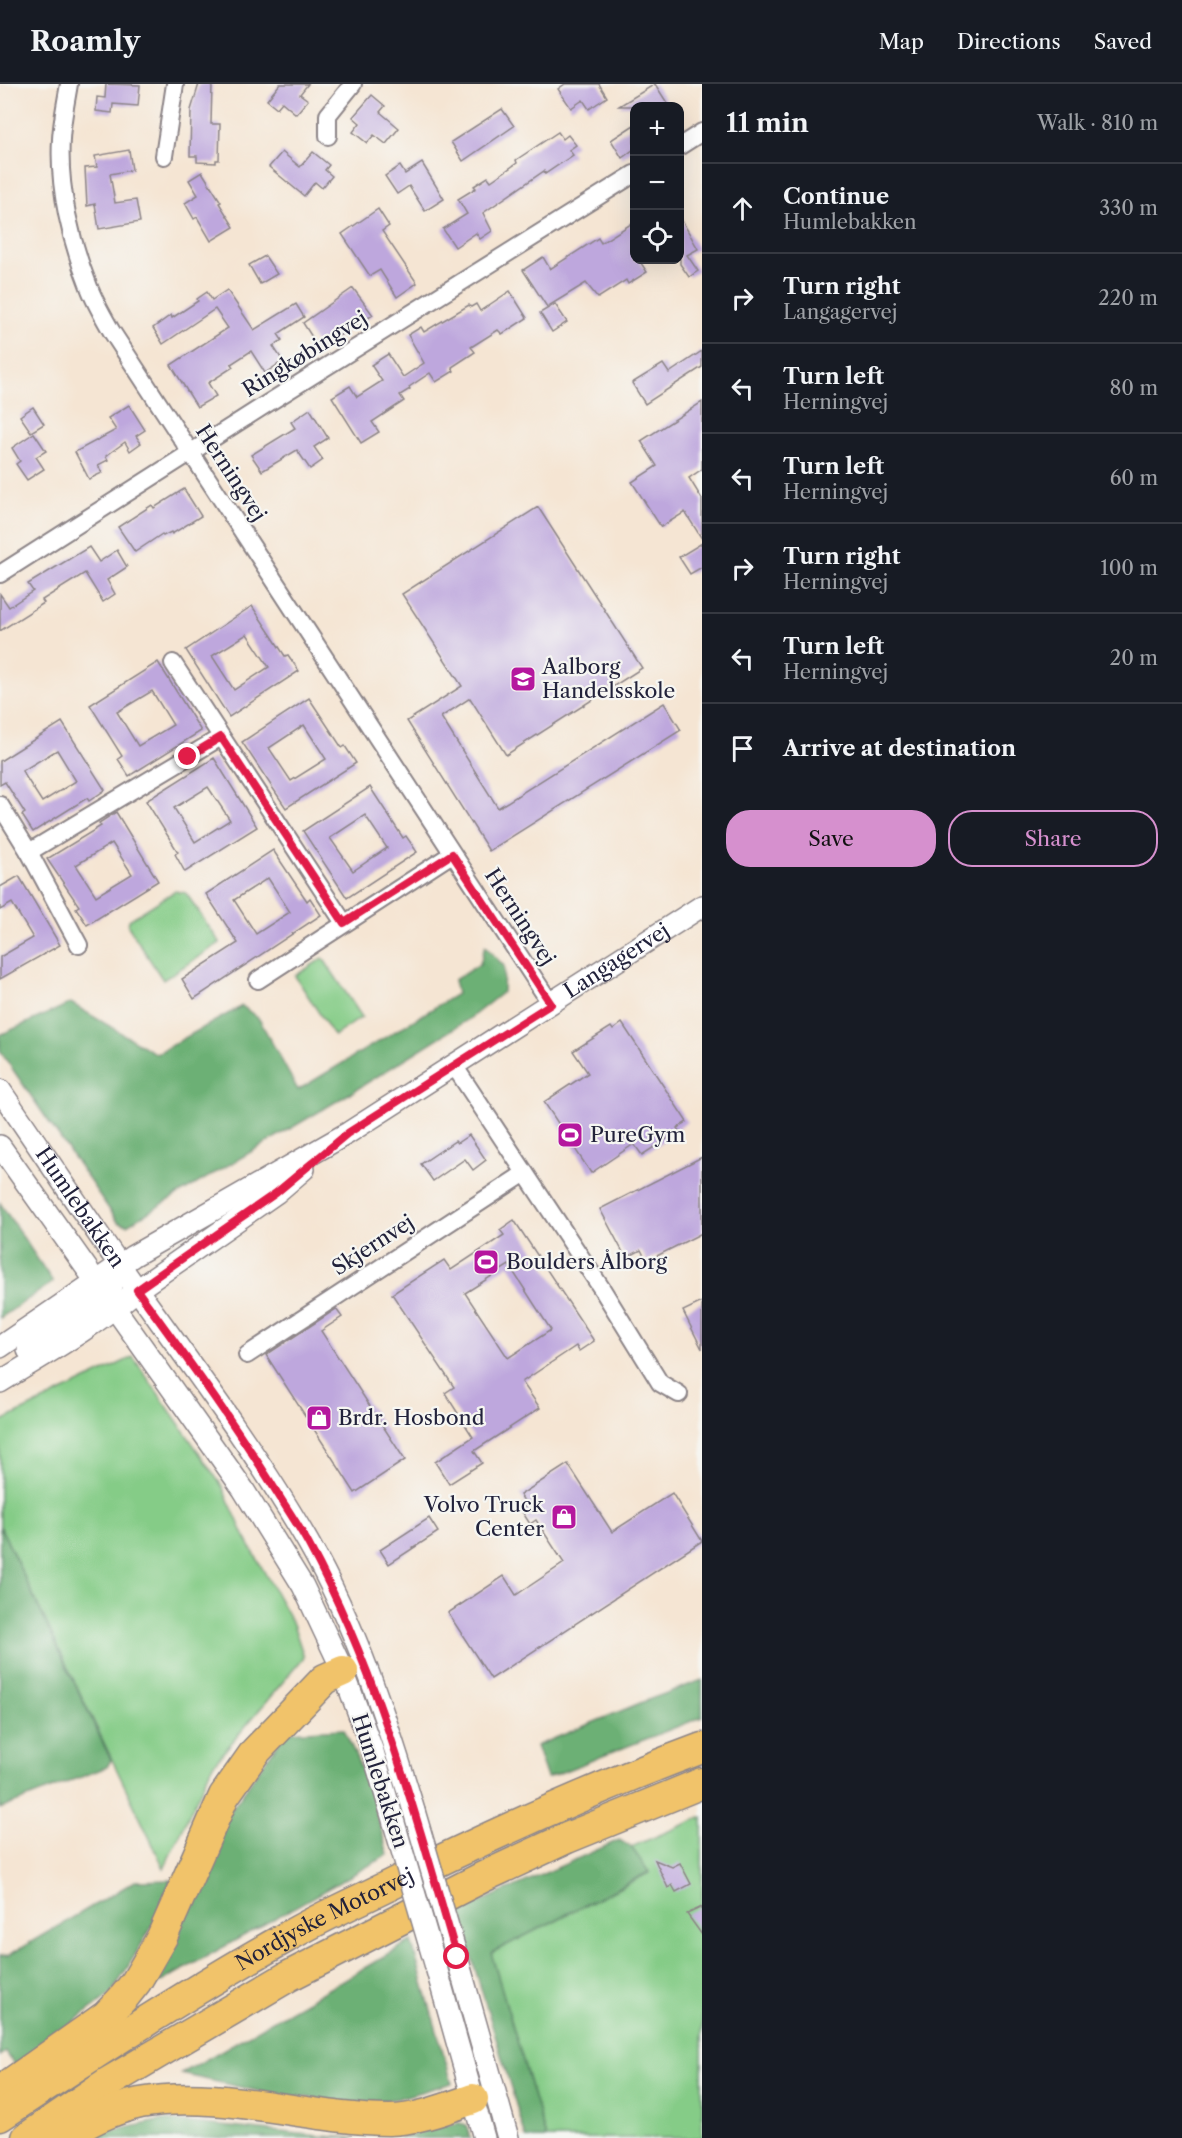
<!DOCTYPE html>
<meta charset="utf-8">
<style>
:root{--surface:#171b24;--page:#242831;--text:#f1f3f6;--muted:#9ea1a6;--line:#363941;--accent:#d690ce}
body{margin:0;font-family:"Libre Caslon Text",serif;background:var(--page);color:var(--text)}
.controls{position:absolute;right:18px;top:18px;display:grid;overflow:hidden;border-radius:12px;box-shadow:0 6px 24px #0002}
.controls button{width:54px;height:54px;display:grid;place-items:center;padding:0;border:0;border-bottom:2px solid var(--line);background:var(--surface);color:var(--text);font:30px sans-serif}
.stop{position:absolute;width:18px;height:18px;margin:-14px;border:4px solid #e11d48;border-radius:50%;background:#fff}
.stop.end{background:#e11d48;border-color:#fff;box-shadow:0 2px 6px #0008}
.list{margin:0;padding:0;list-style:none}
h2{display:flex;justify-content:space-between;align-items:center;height:78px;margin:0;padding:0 24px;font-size:26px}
h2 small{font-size:20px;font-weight:400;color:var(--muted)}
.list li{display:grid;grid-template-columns:39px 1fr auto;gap:18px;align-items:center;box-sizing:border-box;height:90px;padding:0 24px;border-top:2px solid var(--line)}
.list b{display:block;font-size:22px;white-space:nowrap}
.list p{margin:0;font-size:20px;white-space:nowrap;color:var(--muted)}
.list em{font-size:20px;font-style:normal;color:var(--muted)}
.actions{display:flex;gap:12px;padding:18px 24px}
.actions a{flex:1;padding:14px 0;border:2px solid var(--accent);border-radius:24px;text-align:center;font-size:21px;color:var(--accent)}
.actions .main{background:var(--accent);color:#111}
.icon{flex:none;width:33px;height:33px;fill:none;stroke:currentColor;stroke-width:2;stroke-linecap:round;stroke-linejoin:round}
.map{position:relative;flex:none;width:702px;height:2054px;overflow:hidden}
header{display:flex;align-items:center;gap:36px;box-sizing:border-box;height:84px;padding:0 30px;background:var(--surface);border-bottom:2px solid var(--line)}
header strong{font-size:28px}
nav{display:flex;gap:33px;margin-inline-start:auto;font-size:21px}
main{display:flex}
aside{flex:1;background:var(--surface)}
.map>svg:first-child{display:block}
</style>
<header>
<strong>Roamly</strong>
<nav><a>Map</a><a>Directions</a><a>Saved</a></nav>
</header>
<main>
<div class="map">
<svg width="702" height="2054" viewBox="0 0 702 2054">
<rect width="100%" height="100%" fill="#f6f6f2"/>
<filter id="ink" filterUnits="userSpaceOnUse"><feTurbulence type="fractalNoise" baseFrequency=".0167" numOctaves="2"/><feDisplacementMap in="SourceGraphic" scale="12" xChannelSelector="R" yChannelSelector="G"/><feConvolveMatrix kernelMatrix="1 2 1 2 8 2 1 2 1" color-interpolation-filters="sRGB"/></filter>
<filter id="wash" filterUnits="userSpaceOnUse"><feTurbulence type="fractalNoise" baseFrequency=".008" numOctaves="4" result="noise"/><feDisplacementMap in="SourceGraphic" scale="24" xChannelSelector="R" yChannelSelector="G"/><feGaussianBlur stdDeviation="1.35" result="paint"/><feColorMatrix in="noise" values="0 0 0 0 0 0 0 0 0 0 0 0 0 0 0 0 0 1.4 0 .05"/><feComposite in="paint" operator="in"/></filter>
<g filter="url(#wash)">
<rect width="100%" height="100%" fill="#f5e5d3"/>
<g fill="#85cc87" stroke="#547761" stroke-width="1.5">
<polygon points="175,807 186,809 220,859 163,896 128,842 129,836"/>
<polygon points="323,874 362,933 334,952 295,892"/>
<polygon points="133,1273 222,1402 244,1451 293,1540 304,1573 212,1682 164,1784 0,1442 0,1338"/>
<polygon points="702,1733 702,2054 546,2054 491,1869 649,1789 631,1763"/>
</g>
<g fill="#6cb074" stroke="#476958" stroke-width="1.5">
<polygon points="485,862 504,882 503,908 469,935 354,1007 127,1141 118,1138 0,967 0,951 71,919 156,970 242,922 259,935 298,1006 457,910 454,896 480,880"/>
<polygon points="0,1119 53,1198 0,1234"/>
<polygon points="0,1442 111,1676 107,1683 0,1725"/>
<polygon points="702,1596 702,1633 547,1694 536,1662 645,1617"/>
<polygon points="344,1645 369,1702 388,1771 152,1903 223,1737 286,1648"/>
<polygon points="619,1756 631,1763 649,1788 491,1869 546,2054 526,2054 458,1828"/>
<polygon points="171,1796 155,1838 112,1909 15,1982 6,1968 0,1972 0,1872 9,1871 135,1797"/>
<polygon points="411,1857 452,1999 396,2015 355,2019 267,2009 181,1990"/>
<polygon points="163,2036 319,2052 354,2054 88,2054 94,2051"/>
<path d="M 460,2039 L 466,2042 L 471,2054 L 399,2054 C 420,2050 439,2041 460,2039 Z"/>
</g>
<g id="blocks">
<g fill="#bea7dd" fill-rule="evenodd">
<polygon points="106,0 140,1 138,22 113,20 112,29 96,27 97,13 105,14"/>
<polygon points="199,0 212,0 211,40 220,40 219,76 216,76 216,79 197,78 197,72 190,72 191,26"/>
<polygon points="280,0 308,0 300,10 308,16 296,30 282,18 277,24 267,16"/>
<polygon points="565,0 599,0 607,13 589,25 583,16 571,24 558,5"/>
<polygon points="655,0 669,22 619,22"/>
<polygon points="372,11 385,22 380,28 399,44 386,60 374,51 367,59 353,48 360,39 353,33"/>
<polygon points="502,25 514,42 463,77 451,58"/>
<polygon points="634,41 634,65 622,74 611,56"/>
<polygon points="558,48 563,55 568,51 576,61 569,66 573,71 545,90 544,87 483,129 492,147 480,155 476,149 455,163 443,145 467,130 458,115 476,104 474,102 488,93 491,97 517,79 516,76"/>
<polygon points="129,66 132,86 110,90 115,119 136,116 140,138 99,145 95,120 87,122 85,84 97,83 95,72"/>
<polygon points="282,68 300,83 313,68 329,81 325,86 332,92 322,104 315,98 304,112 269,83"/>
<polygon points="422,79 444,115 425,127 409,102 397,110 385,92 400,82 405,90"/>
<polygon points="202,88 221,118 219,119 234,143 211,157 197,133 194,135 185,119 198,111 189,96"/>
<polygon points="378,125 389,142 382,147 417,199 397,213 380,186 370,192 342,150"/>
<polygon points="680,133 698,165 687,171 698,187 689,193 680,180"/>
<polygon points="634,138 634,176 639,176 647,188 628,200 626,196 598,214 586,199 547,223 523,186 543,173 550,185 598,154 601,159"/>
<polygon points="265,172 277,190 260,200 249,181"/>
<polygon points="353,204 373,231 319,264 303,239"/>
<polygon points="227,206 254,246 296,220 304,233 278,250 282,256 273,262 283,277 265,289 251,267 231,280 233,283 208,299 216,312 197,323 171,281 228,244 215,225 163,260 153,244 171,231 172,234 198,217 197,215 207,208 212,216"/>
<polygon points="510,207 527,234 502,250 498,246 471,263 475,268 452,283 454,287 436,298 430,289 409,303 410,305 400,311 404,317 372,338 379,348 361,359 332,313 350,302 357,313 382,297 371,281 388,270 403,293 424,279 408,251 421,243 424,248 469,221 471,223 476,220 480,227"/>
<polygon points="555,220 567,238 552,248 540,229"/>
<polygon points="702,267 702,283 645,320 632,299 663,280 669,289"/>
<polygon points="702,318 702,385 689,394 702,415 702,455 685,428 661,443 632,398 657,382 641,357"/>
<polygon points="129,321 145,346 136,352 141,359 130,367 125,358 106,372 108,376 98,381 102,389 89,395 75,368 116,346 108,334"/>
<polygon points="33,323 44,340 31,348 20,332"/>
<polygon points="310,325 328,354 314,363 323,376 310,385 297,366 262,387 251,371 295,344 291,338"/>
<polygon points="34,349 46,367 36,373 44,385 27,396 16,380 20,377 12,364"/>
<polygon points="184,405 201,432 172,450 171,448 163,452 162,450 135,468 118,443 152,421 154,424"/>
<polygon points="538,423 642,584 506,671 470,614 441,633 498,724 664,619 681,646 489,767 407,637 462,602 402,510"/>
<polygon points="702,459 702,483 690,490 679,473"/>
<polygon points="89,463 99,478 117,466 127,483 107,496 115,510 103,518 85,489 42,516 44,519 0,547 0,510 9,523 33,507 28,500"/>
<path d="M 252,522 L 285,572 L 288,571 L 299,587 L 229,633 L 186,566 ZM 247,550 L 269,583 L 234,606 L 212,572 Z"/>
<path d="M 158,578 L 201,647 L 129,692 L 118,675 L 122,672 L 90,621 ZM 152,607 L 173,641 L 138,662 L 117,628 Z"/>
<path d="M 309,614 L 342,664 L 345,662 L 356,679 L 286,724 L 242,658 ZM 304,641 L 326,675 L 291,697 L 269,664 Z"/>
<path d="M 62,638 L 105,706 L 89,717 L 87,714 L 33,748 L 22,731 L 25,729 L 5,698 L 0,701 L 0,677 ZM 57,666 L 76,697 L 42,718 L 22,687 Z"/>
<path d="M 214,674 L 257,743 L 185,788 L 175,770 L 178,768 L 146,717 ZM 208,703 L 230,736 L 195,758 L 174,724 Z"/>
<path d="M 370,703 L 403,754 L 406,752 L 417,768 L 347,814 L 303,747 ZM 365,731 L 387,764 L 353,787 L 330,754 Z"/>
<path d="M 116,728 L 158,797 L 87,841 L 76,824 L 79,822 L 47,775 L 101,742 L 99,739 ZM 112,759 L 132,790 L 96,812 L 76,781 Z"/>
<path d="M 273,766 L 307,817 L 310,814 L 321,831 L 194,915 L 182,895 L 238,859 L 206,810 ZM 268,794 L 290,828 L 256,850 L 234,816 Z"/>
<polygon points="19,792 60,861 0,895 0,873 33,854 12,819 0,826 0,803"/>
<polygon points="622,939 687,1038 677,1044 679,1047 642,1071 634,1060 591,1089 544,1018 588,989 573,967 611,943 613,946"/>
<polygon points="469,1051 486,1076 473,1086 465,1075 433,1097 421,1080 455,1057 457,1059"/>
<polygon points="702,1073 702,1149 647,1177 641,1166 626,1174 600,1125"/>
<path d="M 514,1136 L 594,1257 L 579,1267 L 576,1262 L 522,1298 L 540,1324 L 474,1367 L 482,1379 L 449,1400 L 435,1378 L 473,1353 L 445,1309 L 454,1303 L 392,1210 L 444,1176 L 451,1186 L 504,1151 L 500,1146 ZM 509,1181 L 551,1246 L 508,1274 L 465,1209 Z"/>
<polygon points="702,1218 702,1265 683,1227"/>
<polygon points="336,1225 342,1233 321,1247 405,1376 355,1409 266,1271"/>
<polygon points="568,1380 612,1448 672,1409 702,1457 491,1595 448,1529 504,1492 516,1511 564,1479 536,1436 530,1440 521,1426 527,1421 520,1411"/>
<polygon points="429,1434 438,1448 389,1480 380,1466"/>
<polygon points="655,1776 672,1783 680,1779 691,1800 676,1808 672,1801 668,1804"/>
<polygon points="702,1823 702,1851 687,1830"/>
</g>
</g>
</g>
<g filter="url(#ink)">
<use href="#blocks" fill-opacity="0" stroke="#8c8487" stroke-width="1.5"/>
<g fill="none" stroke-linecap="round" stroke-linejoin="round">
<g stroke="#8c8487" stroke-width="20">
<g id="minor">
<path d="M 69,0 C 66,18 62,37 61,55 C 58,104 71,158 89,203 C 95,219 104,234 112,248 L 551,920"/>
<polyline points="328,52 328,31 353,0"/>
<polyline points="680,62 702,48"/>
<polyline points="164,72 175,0"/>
<polyline points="0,490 265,321 634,90"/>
<polyline points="173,579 344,839"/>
<polyline points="0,721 29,768 79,861"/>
<polyline points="29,768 221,653"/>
<polyline points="258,896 452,770"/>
<polyline points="453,980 602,1205 660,1299 679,1310"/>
<polyline points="247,1271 525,1089"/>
</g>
</g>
<g stroke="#8c8487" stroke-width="24">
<g id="tertiary">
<path id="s1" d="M 0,1006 C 46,1073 91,1141 138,1207 C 197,1289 258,1371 308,1458 C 356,1542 387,1636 414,1727"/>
<polyline points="0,1062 243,1405 303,1502 343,1587 373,1668 394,1739"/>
<path id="s2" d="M 0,1263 L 133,1172 L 348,1049 L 702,822"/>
<polyline points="28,1266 107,1212 113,1199"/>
<path d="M 0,1298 C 47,1269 95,1242 137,1206 L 276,1109 L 304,1085"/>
<polyline points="457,1873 508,2054"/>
<polyline points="436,1883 484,2054"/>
</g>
</g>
<g stroke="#8c8487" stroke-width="33">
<g id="motorway">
<polyline points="0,2007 106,1932 124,1913 136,1898 162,1853 224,1712 255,1668 325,1595 343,1587"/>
<path id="s3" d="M 0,2032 C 93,1970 187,1909 285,1854 C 320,1833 358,1817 394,1799 C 495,1749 597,1703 702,1664"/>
<polyline points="27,2054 109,1998 289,1892 483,1793 567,1754 702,1699"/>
<path d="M 61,2054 C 86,2039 111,2025 140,2019 C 222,2005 306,2035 389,2036 C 416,2036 447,2024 473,2015"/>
</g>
</g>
<use href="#minor" stroke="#fff" stroke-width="16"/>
<use href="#tertiary" stroke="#fff" stroke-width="21"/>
<use href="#motorway" stroke="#f1c36a" stroke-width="30"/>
<g stroke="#8c8487" stroke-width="24" stroke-linecap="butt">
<g id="tertiary-bridge">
<polyline points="414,1727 457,1873"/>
<polyline points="394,1739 436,1883"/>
</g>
</g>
<use href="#tertiary-bridge" stroke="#fff" stroke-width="21"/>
</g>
</g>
<g fill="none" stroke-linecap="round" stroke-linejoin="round" filter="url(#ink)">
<path stroke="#e11d48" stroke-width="8" d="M 188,673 L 221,653 L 344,839 L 452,770 L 551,920 L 348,1049 L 276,1109 L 137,1206 C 185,1272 233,1337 276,1407 C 287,1425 299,1442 309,1461 C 379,1590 416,1733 457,1873"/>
</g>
<defs>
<g id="school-square" transform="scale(1.35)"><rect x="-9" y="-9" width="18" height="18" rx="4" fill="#b5179e" stroke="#f6f6f2"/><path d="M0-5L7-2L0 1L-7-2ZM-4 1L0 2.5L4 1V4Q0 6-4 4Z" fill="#fff"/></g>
<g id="stadium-square" transform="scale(1.35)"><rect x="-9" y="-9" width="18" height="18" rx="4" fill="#b5179e" stroke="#f6f6f2"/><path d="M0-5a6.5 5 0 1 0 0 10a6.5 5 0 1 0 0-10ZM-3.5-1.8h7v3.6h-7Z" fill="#fff"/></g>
<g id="shop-square" transform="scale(1.35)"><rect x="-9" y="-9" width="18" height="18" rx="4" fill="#b5179e" stroke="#f6f6f2"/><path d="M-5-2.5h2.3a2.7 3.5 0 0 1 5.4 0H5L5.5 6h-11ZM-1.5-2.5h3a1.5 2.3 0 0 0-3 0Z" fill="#fff"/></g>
</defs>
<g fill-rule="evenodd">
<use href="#school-square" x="523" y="595"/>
<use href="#stadium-square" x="570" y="1051"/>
<use href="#stadium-square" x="486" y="1178"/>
<use href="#shop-square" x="319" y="1334"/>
<use href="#shop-square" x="564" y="1433"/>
</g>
<g text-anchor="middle" stroke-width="4.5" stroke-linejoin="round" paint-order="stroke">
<g font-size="21" fill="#22223b" stroke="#f6f6f2">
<text transform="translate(305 270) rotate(-32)" y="7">Ringkøbingvej</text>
<text transform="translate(231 389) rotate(57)" y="7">Herningvej</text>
<text transform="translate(520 833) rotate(57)" y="7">Herningvej</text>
<text dy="7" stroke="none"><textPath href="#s2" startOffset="728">Langagervej</textPath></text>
<text dy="7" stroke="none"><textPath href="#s1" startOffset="142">Humlebakken</textPath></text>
<text transform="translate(373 1161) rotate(-33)" y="7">Skjernvej</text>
<text transform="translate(380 1697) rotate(72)" y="7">Humlebakken</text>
<text dy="7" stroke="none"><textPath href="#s3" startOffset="380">Nordjyske Motorvej</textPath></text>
</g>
<g font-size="21" fill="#22223b" stroke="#f6f6f2" text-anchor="start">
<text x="542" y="590">Aalborg<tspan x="542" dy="24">Handelsskole</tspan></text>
<text x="590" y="1058">PureGym</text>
<text x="506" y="1185">Boulders Ålborg</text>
<text x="338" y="1341">Brdr. Hosbond</text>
<text x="544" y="1428" text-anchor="end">Volvo Truck<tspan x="544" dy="24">Center</tspan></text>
</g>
</g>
</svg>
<div class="controls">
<button>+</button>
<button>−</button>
<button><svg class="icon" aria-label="locate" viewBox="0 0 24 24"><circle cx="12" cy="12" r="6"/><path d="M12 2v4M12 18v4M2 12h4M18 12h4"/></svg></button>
</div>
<div class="stop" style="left:457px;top:1873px"></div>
<div class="stop end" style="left:188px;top:673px"></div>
</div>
<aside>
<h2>11 min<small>Walk · 810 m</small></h2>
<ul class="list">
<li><svg class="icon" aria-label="ahead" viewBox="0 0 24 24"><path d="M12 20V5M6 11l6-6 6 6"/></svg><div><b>Continue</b><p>Humlebakken</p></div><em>330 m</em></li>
<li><svg class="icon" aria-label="right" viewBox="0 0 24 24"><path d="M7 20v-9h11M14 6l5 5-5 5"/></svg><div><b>Turn right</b><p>Langagervej</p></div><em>220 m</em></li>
<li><svg class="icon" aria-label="left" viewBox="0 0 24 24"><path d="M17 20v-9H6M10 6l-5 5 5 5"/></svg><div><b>Turn left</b><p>Herningvej</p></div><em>80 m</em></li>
<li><svg class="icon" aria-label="left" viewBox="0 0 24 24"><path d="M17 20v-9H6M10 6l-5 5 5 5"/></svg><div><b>Turn left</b><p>Herningvej</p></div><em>60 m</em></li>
<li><svg class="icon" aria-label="right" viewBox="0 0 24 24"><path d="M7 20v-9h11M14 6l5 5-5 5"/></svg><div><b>Turn right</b><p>Herningvej</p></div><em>100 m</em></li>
<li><svg class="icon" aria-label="left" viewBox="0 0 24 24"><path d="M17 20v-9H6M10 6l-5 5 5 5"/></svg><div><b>Turn left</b><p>Herningvej</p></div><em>20 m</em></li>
<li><svg class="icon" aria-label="arrive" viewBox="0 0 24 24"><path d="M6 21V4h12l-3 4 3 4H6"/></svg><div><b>Arrive at destination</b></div></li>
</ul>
<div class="actions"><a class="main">Save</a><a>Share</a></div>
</aside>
</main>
